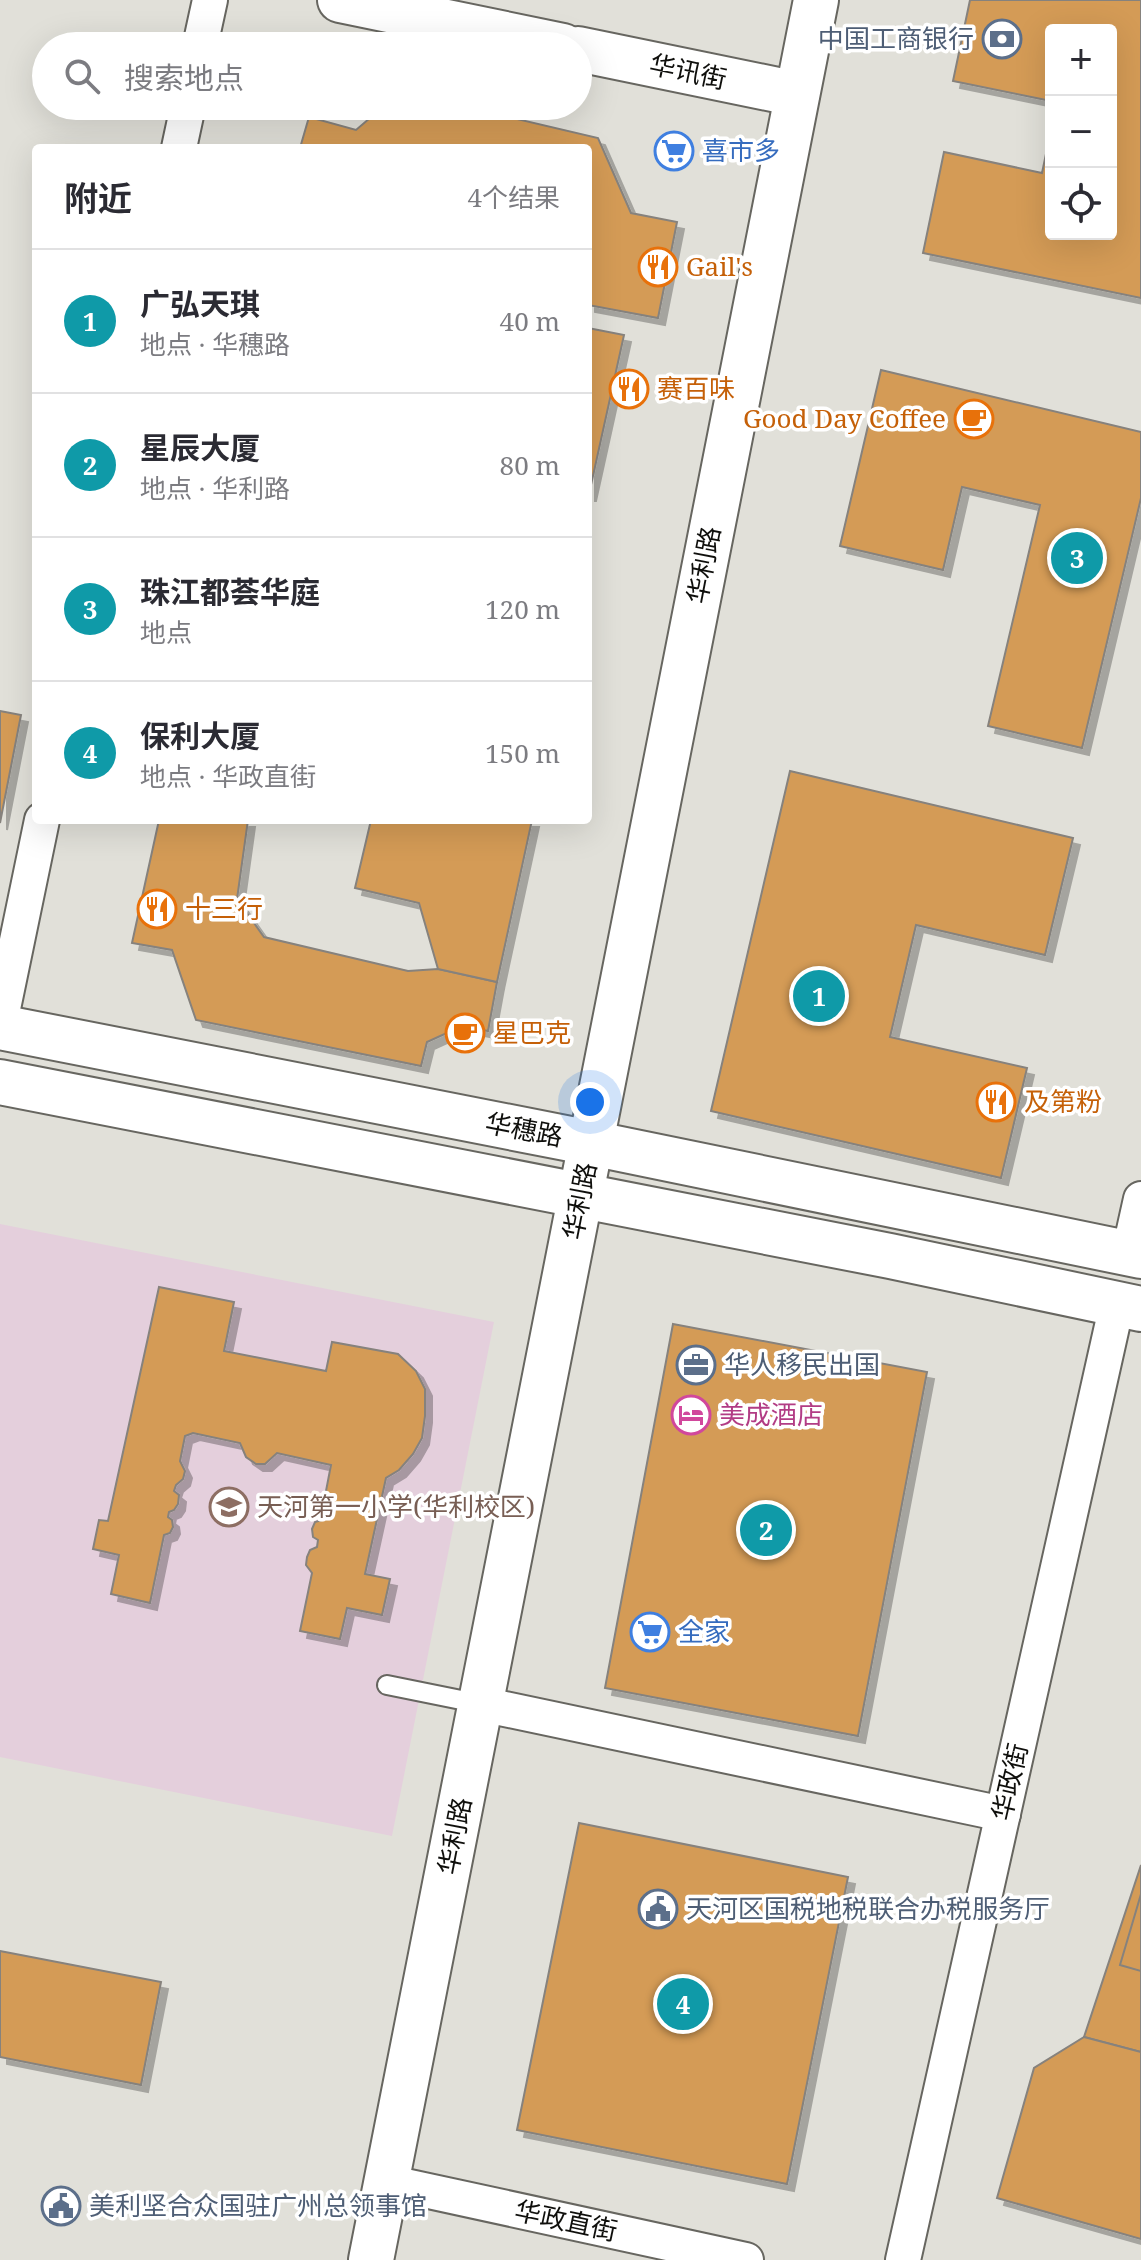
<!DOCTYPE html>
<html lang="zh">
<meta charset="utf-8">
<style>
:root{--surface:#fff;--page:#f2f2f3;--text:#2b2b33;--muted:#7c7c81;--line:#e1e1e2;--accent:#2563eb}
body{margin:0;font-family:"Noto Serif","Noto Sans SC",serif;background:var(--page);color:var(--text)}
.controls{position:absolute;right:24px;top:24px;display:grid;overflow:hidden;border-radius:8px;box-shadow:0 8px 32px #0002}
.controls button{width:72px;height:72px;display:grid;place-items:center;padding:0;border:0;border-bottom:2px solid var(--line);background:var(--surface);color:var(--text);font:40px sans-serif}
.you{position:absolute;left:590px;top:1102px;width:28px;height:28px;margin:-20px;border:6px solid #fff;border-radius:50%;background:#1a73e8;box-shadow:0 0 0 12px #1a73e833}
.badge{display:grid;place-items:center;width:52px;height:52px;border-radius:50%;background:var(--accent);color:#fff;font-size:26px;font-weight:700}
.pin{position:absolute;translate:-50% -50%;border:4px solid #fff;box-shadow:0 2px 8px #0006}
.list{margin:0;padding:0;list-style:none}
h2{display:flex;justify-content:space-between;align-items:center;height:104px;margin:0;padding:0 32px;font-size:34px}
h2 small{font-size:26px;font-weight:400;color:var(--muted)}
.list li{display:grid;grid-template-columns:52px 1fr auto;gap:24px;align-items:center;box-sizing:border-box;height:144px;padding:0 32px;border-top:2px solid var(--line)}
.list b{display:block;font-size:30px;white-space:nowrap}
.list p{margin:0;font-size:26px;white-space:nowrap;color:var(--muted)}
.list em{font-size:26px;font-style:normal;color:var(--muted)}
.icon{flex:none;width:44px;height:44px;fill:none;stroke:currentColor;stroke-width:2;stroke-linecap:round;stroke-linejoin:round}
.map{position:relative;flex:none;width:1141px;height:2260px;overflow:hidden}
.search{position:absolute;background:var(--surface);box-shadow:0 8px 32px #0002;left:32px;top:32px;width:560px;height:88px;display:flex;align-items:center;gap:20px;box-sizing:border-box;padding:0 28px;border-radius:44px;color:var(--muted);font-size:30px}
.panel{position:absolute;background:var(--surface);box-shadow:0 8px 32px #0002;left:32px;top:144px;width:560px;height:680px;border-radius:8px}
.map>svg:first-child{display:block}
</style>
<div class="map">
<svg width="1141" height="2260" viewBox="0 0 1141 2260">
<defs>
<filter id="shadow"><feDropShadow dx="7" dy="7" stdDeviation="0" flood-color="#0004"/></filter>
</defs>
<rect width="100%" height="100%" fill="#e1e0d9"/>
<polygon fill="#e4cfdc" points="0,1224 494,1322 392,1836 0,1757"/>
<g fill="#d49b57" stroke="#86827d" stroke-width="2" filter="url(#shadow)">
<polygon points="970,0 1141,0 1141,298 923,253 944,152 1042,173 1051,130 1051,234 1111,234 1111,30 1051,30 1051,101 953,81"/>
<polygon points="384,106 462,106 598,138 631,213 677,222 658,318 588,305 588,148 300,148 309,117 356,130"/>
<polygon points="588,328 624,335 589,494 588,494"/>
<polygon points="881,370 1141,432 1141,498 1082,748 988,726 1040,505 962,487 943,570 840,546"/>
<polygon points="0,711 21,715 0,823"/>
<polygon points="790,771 1073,838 1045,955 916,925 890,1037 1027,1068 1001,1178 711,1111"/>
<polygon points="159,820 248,820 237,899 264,937 408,971 438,969 497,982 488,1031 462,1026 427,1042 421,1066 196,1020 172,950 132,943"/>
<polygon points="371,820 532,820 497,982 438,969 419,903 355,888"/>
<polygon points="159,1287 234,1302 224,1351 326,1371 332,1342 398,1354 416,1371 425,1389 425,1416 422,1438 413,1454 399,1470 386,1478 365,1574 390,1579 382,1615 347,1608 340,1639 300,1631 312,1573 306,1565 307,1557 310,1550 317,1547 318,1540 313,1537 312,1529 315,1522 322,1520 323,1513 317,1508 317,1500 326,1491 331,1465 277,1453 265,1464 256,1464 246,1457 240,1443 193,1433 185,1436 180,1461 185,1471 183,1479 176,1485 174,1491 179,1495 178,1504 174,1510 169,1512 168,1517 172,1520 173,1527 170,1533 164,1535 150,1603 111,1594 119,1555 93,1549 99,1520 108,1521"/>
<polygon points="673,1324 927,1372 858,1736 605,1688"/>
<polygon points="579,1823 848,1877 787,2184 517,2130"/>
<polygon points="1141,1865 1141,2052 1084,2037"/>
<polygon points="1141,1894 1141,1971 1120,1965"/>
<polygon points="0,1951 161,1982 141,2085 0,2057"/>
<polygon points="1084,2037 1141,2052 1141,2239 997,2198 1034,2068"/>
</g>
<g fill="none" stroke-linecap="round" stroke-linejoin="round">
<g stroke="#676660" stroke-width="22">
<polyline id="lane" points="387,1685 481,1704"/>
</g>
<g stroke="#676660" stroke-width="38">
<g id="street">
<polyline points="200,46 210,0"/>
<polyline points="179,148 188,106"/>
<polyline points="0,1023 42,820"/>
<polyline points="1129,1253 1141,1199"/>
<polyline points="481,1704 1003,1814"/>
<polyline points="387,2182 746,2260"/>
<polyline points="903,2260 1117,1304"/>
</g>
</g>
<g stroke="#676660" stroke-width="48">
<g id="secondary">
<polyline points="340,0 563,46"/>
<polyline points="578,49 797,94"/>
<polyline points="0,1027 591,1143 1141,1256"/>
<polyline points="0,1082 890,1256 1141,1309"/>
<polyline points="371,2260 816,0"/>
</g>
</g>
<use href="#lane" stroke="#fff" stroke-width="18"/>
<use href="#street" stroke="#fff" stroke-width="34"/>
<use href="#secondary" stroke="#fff" stroke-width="44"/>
</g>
<defs>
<g id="bank-ring" transform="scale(2)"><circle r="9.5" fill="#fff" stroke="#5c6f8a" stroke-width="1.5"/><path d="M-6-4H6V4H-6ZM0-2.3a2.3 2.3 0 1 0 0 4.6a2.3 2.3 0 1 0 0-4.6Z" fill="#5c6f8a"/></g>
<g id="supermarket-ring" transform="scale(2)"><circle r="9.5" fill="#fff" stroke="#3f7fe0" stroke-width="1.5"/><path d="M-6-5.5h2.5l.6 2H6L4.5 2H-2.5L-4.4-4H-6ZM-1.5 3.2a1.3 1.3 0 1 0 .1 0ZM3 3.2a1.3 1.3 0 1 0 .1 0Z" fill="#3f7fe0"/></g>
<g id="restaurant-ring" transform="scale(2)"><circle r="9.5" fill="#fff" stroke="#e8710a" stroke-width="1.5"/><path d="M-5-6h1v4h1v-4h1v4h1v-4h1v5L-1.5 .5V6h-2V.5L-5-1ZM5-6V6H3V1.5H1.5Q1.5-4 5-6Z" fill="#e8710a"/></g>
<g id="cafe-ring" transform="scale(2)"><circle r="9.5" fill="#fff" stroke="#e8710a" stroke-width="1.5"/><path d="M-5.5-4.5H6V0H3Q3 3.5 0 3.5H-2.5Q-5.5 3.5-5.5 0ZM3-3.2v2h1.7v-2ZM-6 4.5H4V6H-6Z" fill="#e8710a"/></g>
<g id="office-ring" transform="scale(2)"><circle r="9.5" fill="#fff" stroke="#5c6f8a" stroke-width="1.5"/><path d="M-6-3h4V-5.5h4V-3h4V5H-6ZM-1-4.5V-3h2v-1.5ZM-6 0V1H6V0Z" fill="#5c6f8a"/></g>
<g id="hotel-ring" transform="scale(2)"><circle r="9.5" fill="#fff" stroke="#d1479c" stroke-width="1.5"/><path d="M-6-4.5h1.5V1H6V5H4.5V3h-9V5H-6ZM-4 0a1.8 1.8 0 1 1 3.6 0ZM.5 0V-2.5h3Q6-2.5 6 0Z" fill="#d1479c"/></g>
<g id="school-ring" transform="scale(2)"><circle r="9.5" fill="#fff" stroke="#8d6e63" stroke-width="1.5"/><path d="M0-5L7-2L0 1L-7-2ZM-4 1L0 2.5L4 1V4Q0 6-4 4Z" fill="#8d6e63"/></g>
<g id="civic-ring" transform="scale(2)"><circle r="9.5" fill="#fff" stroke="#5c6f8a" stroke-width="1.5"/><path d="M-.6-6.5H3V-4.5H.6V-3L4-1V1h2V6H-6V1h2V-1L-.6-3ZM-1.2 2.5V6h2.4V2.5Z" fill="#5c6f8a"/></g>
</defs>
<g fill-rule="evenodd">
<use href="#bank-ring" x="1002" y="39"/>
<use href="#supermarket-ring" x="674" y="151"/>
<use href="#restaurant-ring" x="658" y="267"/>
<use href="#restaurant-ring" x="629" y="389"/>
<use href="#cafe-ring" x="974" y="419"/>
<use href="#restaurant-ring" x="157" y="909"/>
<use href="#cafe-ring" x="465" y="1033"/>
<use href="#restaurant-ring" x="996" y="1102"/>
<use href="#office-ring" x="696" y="1365"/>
<use href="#hotel-ring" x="691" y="1415"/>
<use href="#school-ring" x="229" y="1507"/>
<use href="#supermarket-ring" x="650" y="1632"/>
<use href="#civic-ring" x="658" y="1909"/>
<use href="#civic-ring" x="61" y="2206"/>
</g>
<g text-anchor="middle" stroke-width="7" stroke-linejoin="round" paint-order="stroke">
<g font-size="26" fill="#4e5e75" stroke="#fff" text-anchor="start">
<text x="974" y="48" text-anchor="end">中国工商银行</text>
<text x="724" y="1374">华人移民出国</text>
<text x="686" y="1918">天河区国税地税联合办税服务厅</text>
<text x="89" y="2215">美利坚合众国驻广州总领事馆</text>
</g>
<g font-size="26" fill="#0f0f0c" stroke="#fff">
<text transform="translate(688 72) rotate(12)" y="9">华讯街</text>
<text transform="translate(704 565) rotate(-79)" y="9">华利路</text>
<text transform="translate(524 1130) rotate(11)" y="9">华穗路</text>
<text transform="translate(580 1201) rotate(-79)" y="9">华利路</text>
<text transform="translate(1010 1782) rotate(-77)" y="9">华政街</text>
<text transform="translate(455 1836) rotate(-79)" y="9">华利路</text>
<text transform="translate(566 2221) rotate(12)" y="9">华政直街</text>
</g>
<g font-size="26" fill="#366cbe" stroke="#fff" text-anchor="start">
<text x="702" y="160">喜市多</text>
<text x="678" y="1641">全家</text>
</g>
<g font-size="26" fill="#c56008" stroke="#fff" text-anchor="start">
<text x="686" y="276">Gail's</text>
<text x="657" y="398">赛百味</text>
<text x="946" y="428" text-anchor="end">Good Day Coffee</text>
<text x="185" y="918">十三行</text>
<text x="493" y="1042">星巴克</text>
<text x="1024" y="1111">及第粉</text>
</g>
<g font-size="26" fill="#b23c85" stroke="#fff" text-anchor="start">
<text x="719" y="1424">美成酒店</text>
</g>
<g font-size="26" fill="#785e54" stroke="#fff" text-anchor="start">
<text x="257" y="1516">天河第一小学(华利校区)</text>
</g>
</g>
</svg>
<div class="controls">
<button>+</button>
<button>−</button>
<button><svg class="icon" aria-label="locate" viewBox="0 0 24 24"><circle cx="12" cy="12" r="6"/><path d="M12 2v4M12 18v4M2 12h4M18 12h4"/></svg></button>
</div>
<div class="you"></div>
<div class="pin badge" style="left:819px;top:996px;background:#0f9aa8">1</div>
<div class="pin badge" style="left:766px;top:1530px;background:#0f9aa8">2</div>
<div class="pin badge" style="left:1077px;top:558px;background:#0f9aa8">3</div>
<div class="pin badge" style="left:683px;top:2004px;background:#0f9aa8">4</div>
<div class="search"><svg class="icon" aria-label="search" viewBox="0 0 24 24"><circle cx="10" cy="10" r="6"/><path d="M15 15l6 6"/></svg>搜索地点</div>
<section class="panel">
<h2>附近<small>4个结果</small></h2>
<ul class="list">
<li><span class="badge" style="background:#0f9aa8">1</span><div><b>广弘天琪</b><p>地点 · 华穗路</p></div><em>40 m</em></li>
<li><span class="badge" style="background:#0f9aa8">2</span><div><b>星辰大厦</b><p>地点 · 华利路</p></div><em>80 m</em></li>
<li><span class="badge" style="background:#0f9aa8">3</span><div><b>珠江都荟华庭</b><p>地点</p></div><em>120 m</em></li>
<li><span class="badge" style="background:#0f9aa8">4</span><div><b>保利大厦</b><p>地点 · 华政直街</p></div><em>150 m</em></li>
</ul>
</section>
</div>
